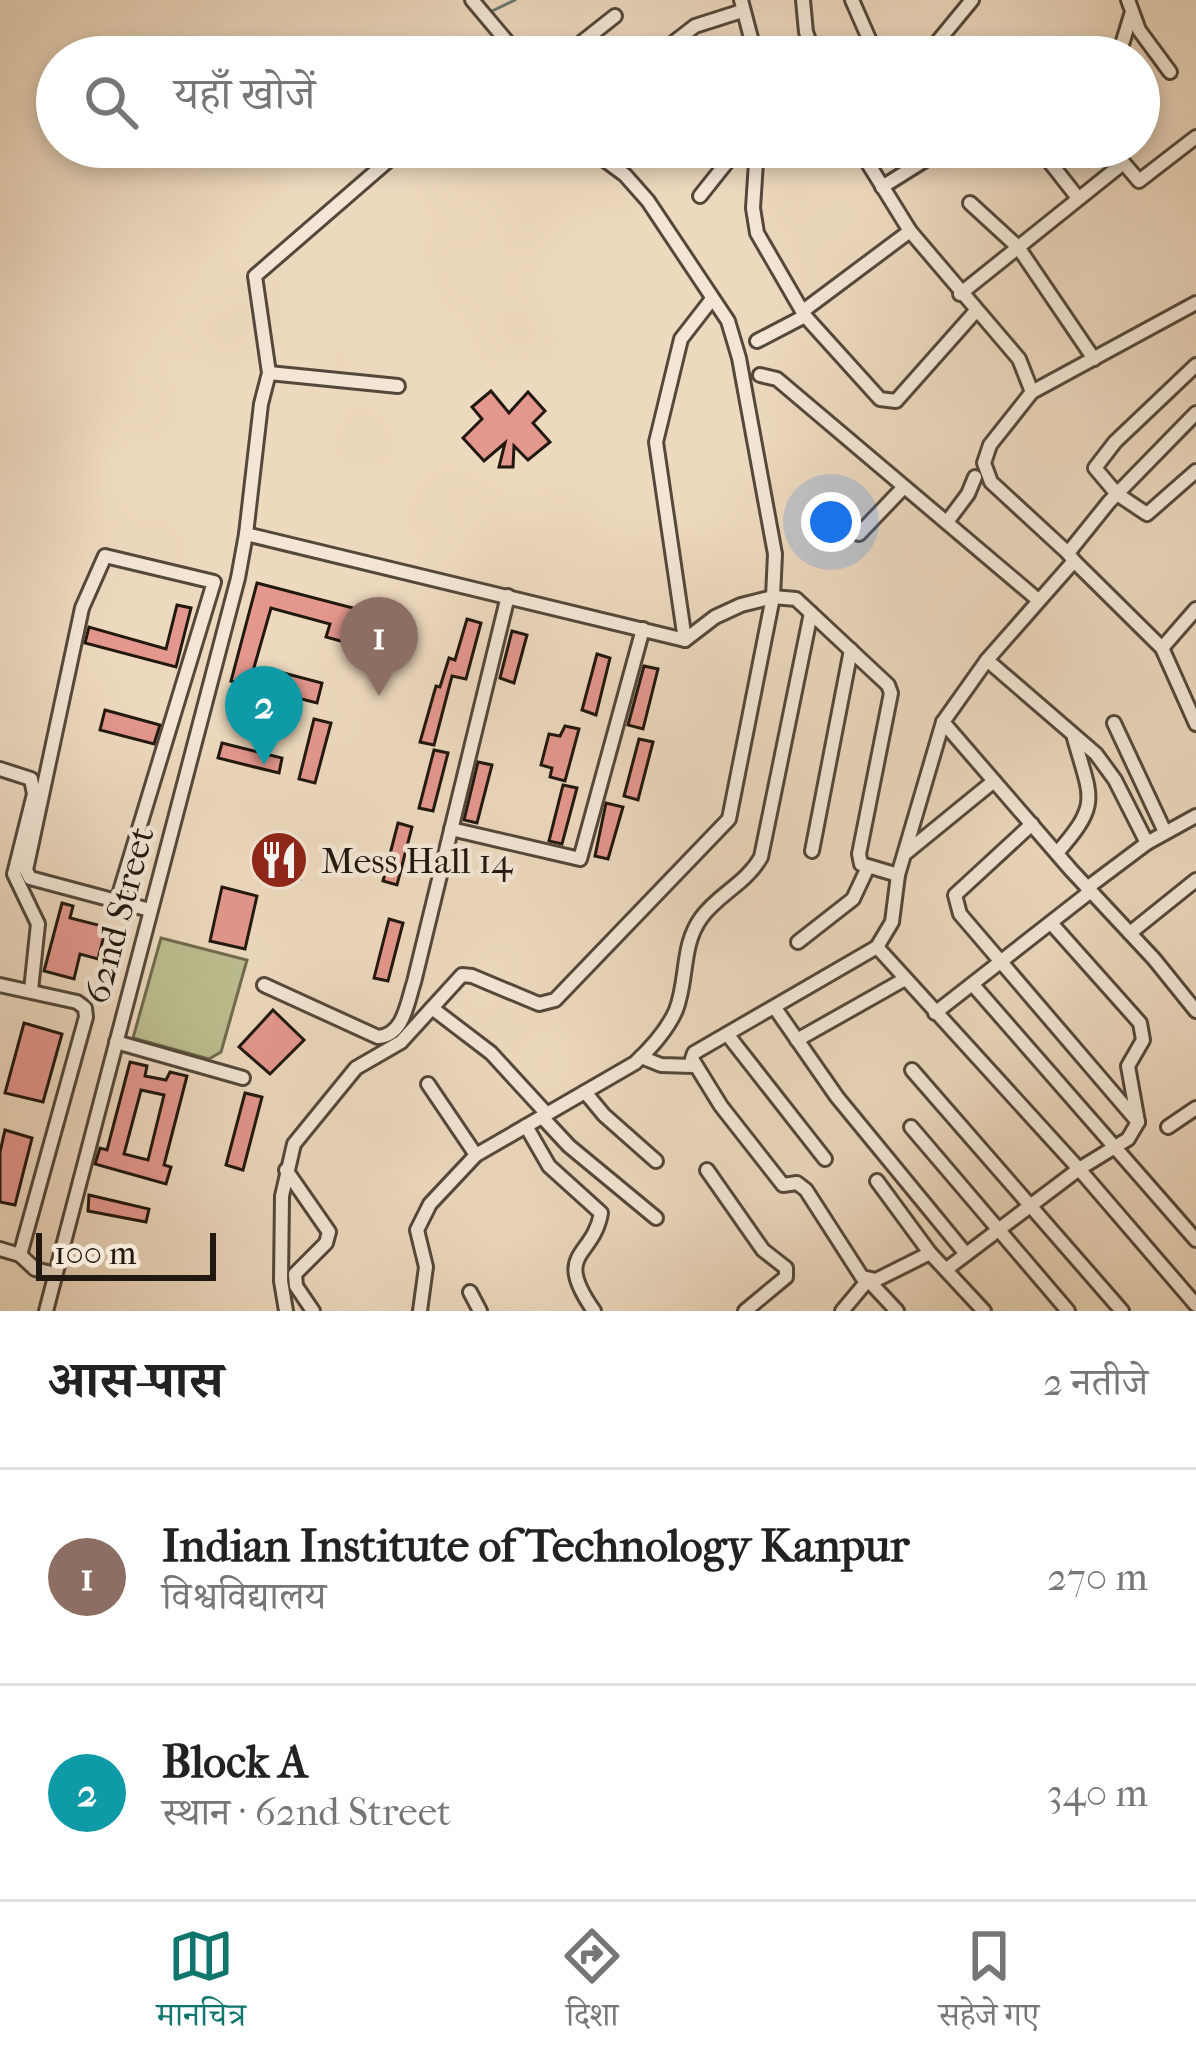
<!DOCTYPE html>
<html lang="hi">
<meta charset="utf-8">
<style>
:root{--surface:#fff;--page:#f2f2f2;--text:#222;--muted:#767676;--line:#e0e0e0;--accent:#0f766e}
body{margin:0;font-family:"IM FELL French Canon","Noto Serif Devanagari",serif;background:var(--page);color:var(--text)}
.scale{position:absolute;left:36px;bottom:30px;width:180px;box-sizing:border-box;padding-left:12px;border:6px solid #21180f;border-top:0;font-size:33px;line-height:42px;white-space:nowrap;color:#21180f;-webkit-text-stroke:9px #f3e6d5;paint-order:stroke}
.you{position:absolute;left:831px;top:522px;width:42px;height:42px;margin:-30px;border:9px solid #fff;border-radius:50%;background:#1a73e8;box-shadow:0 0 0 18px #1a73e833}
.badge{display:grid;place-items:center;width:78px;height:78px;border-radius:50%;background:var(--accent);color:#fff;font-size:39px;font-weight:700}
.pin{position:absolute;translate:-50% -99px;filter:drop-shadow(0 3px 6px #0008)}
.pin::after{content:'';position:absolute;top:63px;width:42px;height:36px;background:inherit;clip-path:polygon(0 0,100% 0,50% 100%)}
.list{margin:0;padding:0;list-style:none}
h2{display:flex;justify-content:space-between;align-items:center;height:156px;margin:0;padding:0 48px;font-size:51px}
h2 small{font-size:39px;font-weight:400;color:var(--muted)}
.list li{display:grid;grid-template-columns:78px 1fr auto;gap:36px;align-items:center;box-sizing:border-box;height:216px;padding:0 48px;border-top:3px solid var(--line)}
.list b{display:block;font-size:45px;white-space:nowrap}
.list p{margin:0;font-size:39px;white-space:nowrap;color:var(--muted)}
.list em{font-size:39px;font-style:normal;color:var(--muted)}
.icon{flex:none;width:66px;height:66px;fill:none;stroke:currentColor;stroke-width:2;stroke-linecap:round;stroke-linejoin:round}
.map{position:relative;flex:none;width:1196px;height:1311px;overflow:hidden}
.search{position:absolute;background:var(--surface);box-shadow:0 6px 18px #0003;left:36px;right:36px;top:36px;height:132px;display:flex;align-items:center;gap:30px;box-sizing:border-box;padding:0 42px;border-radius:66px;color:var(--muted);font-size:45px}
.sheet{height:588px;background:var(--surface)}
nav{display:flex;justify-content:space-around;align-items:center;box-sizing:border-box;height:168px;border-top:3px solid var(--line);background:var(--surface);font-size:33px;color:var(--muted)}
nav a{display:grid;justify-items:center;gap:6px}
nav .on{color:var(--accent)}
.map>svg:first-child{display:block}
</style>
<div class="map">
<svg width="1196" height="1311" viewBox="0 0 1196 1311">
<rect width="100%" height="100%" fill="#edd9be"/>
<filter id="stains"><feTurbulence type="fractalNoise" baseFrequency=".00167" numOctaves="4"/><feColorMatrix values="0 0 0 0 .2 0 0 0 0 .09 0 0 0 0 .02 0 0 0 .5 -.17"/></filter>
<radialGradient id="worn" r=".72"><stop offset=".6" stop-color="#630" stop-opacity="0"/><stop offset="1" stop-color="#630" stop-opacity=".3"/></radialGradient>
<polygon fill="#bcbe8f" stroke="#6e6b4f" stroke-width="3" points="161,938 247,960 221,1052 209,1059 133,1038"/>
<g fill="none" stroke-linecap="round" stroke-linejoin="round">
<polyline stroke="#6a7974" stroke-width="3" points="490,12 515,0"/>
</g>
<g fill="#e4978d" stroke="#21180f" stroke-width="3" fill-rule="evenodd">
<polygon points="491,391 509,413 528,392 545,411 533,423 550,442 528,460 514,446 513,467 499,467 505,443 484,461 463,438 482,419 472,407"/>
<polygon points="257,583 353,608 344,642 326,637 330,624 271,608 249,685 231,681"/>
<polygon points="177,605 191,608 176,667 85,643 89,627 166,649"/>
<polygon points="467,619 481,623 466,679 452,676 434,745 420,742 436,686 440,687 449,658 455,660"/>
<polygon points="512,631 527,635 514,683 500,678"/>
<polygon points="597,654 610,658 596,715 582,710"/>
<polygon points="644,666 658,669 643,729 628,725"/>
<polygon points="272,670 322,683 317,703 266,690"/>
<polygon points="105,710 160,725 154,744 100,730"/>
<polygon points="314,719 331,723 315,783 299,779"/>
<polygon points="565,726 579,729 565,781 550,777 552,768 541,765 549,734 560,736"/>
<polygon points="639,739 653,742 638,800 624,796"/>
<polygon points="222,743 282,758 279,773 218,758"/>
<polygon points="434,750 448,753 433,811 419,808"/>
<polygon points="478,762 492,765 477,823 464,820"/>
<polygon points="563,785 577,788 562,844 549,841"/>
<polygon points="606,803 623,807 608,859 595,856"/>
<polygon points="398,823 412,827 397,885 383,881"/>
<polygon points="258,843 305,854 300,879 252,867"/>
<polygon points="222,887 257,896 245,949 210,941"/>
<polygon points="62,903 73,906 70,918 106,927 98,959 80,954 74,979 44,971"/>
<polygon points="389,919 403,923 388,981 374,978"/>
<polygon points="273,1010 304,1040 270,1074 239,1047"/>
<polygon points="24,1023 62,1034 43,1102 5,1093"/>
<path d="M 130,1062 L 147,1066 L 145,1076 L 166,1080 L 170,1072 L 187,1076 L 164,1165 L 171,1167 L 166,1184 L 95,1164 L 100,1148 L 107,1150 ZM 141,1090 L 164,1095 L 148,1160 L 124,1154 Z"/>
<polygon points="245,1093 262,1097 243,1170 226,1165"/>
<polygon points="5,1130 32,1138 15,1205 0,1202 0,1152"/>
<polygon points="89,1195 149,1209 146,1222 88,1211"/>
</g>
<g fill="none" stroke-linecap="round" stroke-linejoin="round">
<g stroke="#54483b" stroke-width="18">
<g id="minor">
<polyline points="472,0 520,57"/>
<polyline points="741,0 756,57"/>
<polyline points="803,0 806,32 815,57"/>
<polyline points="852,0 877,57"/>
<polyline points="1128,0 1139,30 1170,72"/>
<polyline points="578,57 577,46 615,16"/>
<polyline points="655,57 695,26 742,11"/>
<polyline points="925,57 972,0"/>
<polyline points="1113,57 1120,51 1131,15"/>
<polyline points="404,147 255,276 269,373 261,404 246,534 685,640 715,617 741,605 773,597 796,599 888,685 891,693 859,854 861,864 898,875 943,722 987,660 1074,561 1068,553 1109,502 1196,413"/>
<polyline points="757,147 753,208 757,233 805,316 880,399 896,401 975,312"/>
<polyline points="858,147 910,231 1019,359 1032,392"/>
<polyline points="1038,147 1078,198"/>
<polyline points="1110,147 1139,181 1196,137"/>
<polyline points="882,187 946,147"/>
<polyline points="700,196 739,147"/>
<polyline points="970,203 1018,247 1094,359"/>
<polyline points="960,294 1122,164"/>
<polyline points="803,311 910,231"/>
<polyline points="757,341 805,316"/>
<polyline points="1196,365 1115,442 1095,468 1117,494 1147,514 1196,471"/>
<polyline points="269,373 398,386"/>
<polyline points="760,375 777,379 1037,599"/>
<polyline points="947,522 968,494 975,477"/>
<polyline points="859,534 903,488"/>
<polyline points="1068,553 991,482 984,463 990,445 1032,392 1196,303"/>
<polyline points="1074,561 1162,648 1196,724"/>
<polyline points="685,640 656,442 681,339 712,299"/>
<polyline points="1162,648 1196,609"/>
<polyline points="987,660 1096,754 1115,780 1147,843"/>
<polyline points="943,722 1071,870 1154,959 1196,1011"/>
<polyline points="1114,723 1165,832"/>
<polyline points="0,769 31,779 34,794 14,874 38,924 31,990"/>
<polyline points="451,829 580,859 643,629"/>
<polyline points="812,851 851,650"/>
<polyline points="907,852 994,781"/>
<path d="M 1057,853 C 1101,803 1091,799 1074,738"/>
<polyline points="898,875 892,922 877,947 694,1053 692,1059 721,1106 783,1185 797,1183 806,1190 862,1277 876,1280 930,1253"/>
<polyline points="1087,888 1147,843 1196,816"/>
<polyline points="117,901 214,582 105,556 82,608 26,870 30,878 150,910"/>
<polyline points="1051,923 1140,1023 1143,1040 1128,1066 1138,1122"/>
<polyline points="1130,933 1196,880"/>
<polyline points="798,942 853,899 868,867"/>
<polyline points="877,947 1079,1169 1196,1305"/>
<polyline points="0,985 77,1002 85,1008 86,1017 20,1255 0,1249"/>
<path d="M 264,985 L 378,1037 C 404,1035 407,1003 414,982 L 508,596"/>
<polyline points="974,986 1196,1240"/>
<polyline points="432,1008 491,1053 547,1114"/>
<polyline points="775,1008 837,1097 966,1254"/>
<polyline points="935,1013 1091,891"/>
<polyline points="727,1034 825,1159"/>
<polyline points="797,1040 905,979"/>
<polyline points="116,1042 243,1078"/>
<polyline points="641,1057 661,1065 693,1066"/>
<polyline points="912,1070 1122,1311"/>
<path d="M 428,1084 L 476,1155 L 635,1063 C 651,1048 667,1031 676,1010 C 688,979 681,946 701,918 C 718,894 746,884 761,857 L 811,613"/>
<polyline points="585,1092 604,1115 656,1161"/>
<polyline points="542,1117 569,1146 656,1218"/>
<path d="M 526,1126 L 549,1166 L 601,1213 C 593,1259 552,1251 594,1311"/>
<polyline points="911,1127 1068,1311"/>
<polyline points="1168,1127 1196,1108"/>
<polyline points="286,1170 329,1232 326,1243 295,1274 296,1286 313,1311"/>
<polyline points="707,1170 763,1250 786,1268 786,1277 745,1311"/>
<polyline points="877,1181 930,1253 984,1311"/>
<polyline points="20,1255 35,1269 55,1274"/>
<polyline points="948,1268 1079,1169 1128,1139 1138,1122 960,914 955,895 1032,824"/>
<polyline points="470,1292 480,1311"/>
<polyline points="46,1311 238,578 246,534"/>
<polyline points="286,1311 281,1281 282,1196 294,1144 356,1068 401,1042 462,975 472,976 539,1004 555,1000 729,819 773,597 775,554 739,358 728,321 648,201 625,175 587,147"/>
<polyline points="420,1311 426,1267 417,1230 430,1204 476,1155"/>
<polyline points="842,1311 868,1280 897,1311"/>
</g>
</g>
<use href="#minor" stroke="#f3e6d5" stroke-width="12"/>
</g>
<defs>
<g id="restaurant-disc" transform="scale(3)"><circle r="9.5" fill="#8f2418" stroke="#f3e6d5"/><path d="M-5-6h1v4h1v-4h1v4h1v-4h1v5L-1.5 .5V6h-2V.5L-5-1ZM5-6V6H3V1.5H1.5Q1.5-4 5-6Z" fill="#fff"/></g>
</defs>
<g fill-rule="evenodd">
<use href="#restaurant-disc" x="279" y="860"/>
</g>
<g text-anchor="middle" stroke-width="9" stroke-linejoin="round" paint-order="stroke">
<g font-size="36" fill="#21180f" stroke="#f3e6d5" text-anchor="start">
<text x="321" y="873">Mess Hall 14</text>
</g>
<g font-size="36" fill="#21180f" stroke="#f3e6d5">
<text transform="translate(118 915) rotate(-75)" y="13">62nd Street</text>
</g>
</g>
<rect width="100%" height="100%" filter="url(#stains)"/>
<rect width="100%" height="100%" fill="url(#worn)"/>
</svg>
<div class="scale">100 m</div>
<div class="you"></div>
<div class="pin badge" style="left:379px;top:696px;background:#8d6e63">1</div>
<div class="pin badge" style="left:264px;top:765px;background:#0f9aa8">2</div>
<div class="search"><svg class="icon" aria-label="search" viewBox="0 0 24 24"><circle cx="10" cy="10" r="6"/><path d="M15 15l6 6"/></svg>यहाँ खोजें</div>
</div>
<section class="sheet">
<h2>आस-पास<small>2 नतीजे</small></h2>
<ul class="list">
<li><span class="badge" style="background:#8d6e63">1</span><div><b>Indian Institute of Technology Kanpur</b><p>विश्वविद्यालय</p></div><em>270 m</em></li>
<li><span class="badge" style="background:#0f9aa8">2</span><div><b>Block A</b><p>स्थान · 62nd Street</p></div><em>340 m</em></li>
</ul>
</section>
<nav>
<a class="on"><svg class="icon" aria-label="map" viewBox="0 0 24 24"><path d="M3 6l6-2 6 2 6-2v14l-6 2-6-2-6 2zM9 4v14M15 6v14"/></svg>मानचित्र</a>
<a><svg class="icon" aria-label="directions" viewBox="0 0 24 24"><path d="M12 3l9 9-9 9-9-9zM9 14v-3h6M13 9l2 2-2 2"/></svg>दिशा</a>
<a><svg class="icon" aria-label="saved" viewBox="0 0 24 24"><path d="M7 4h10v16l-5-4-5 4z"/></svg>सहेजे गए</a>
</nav>
